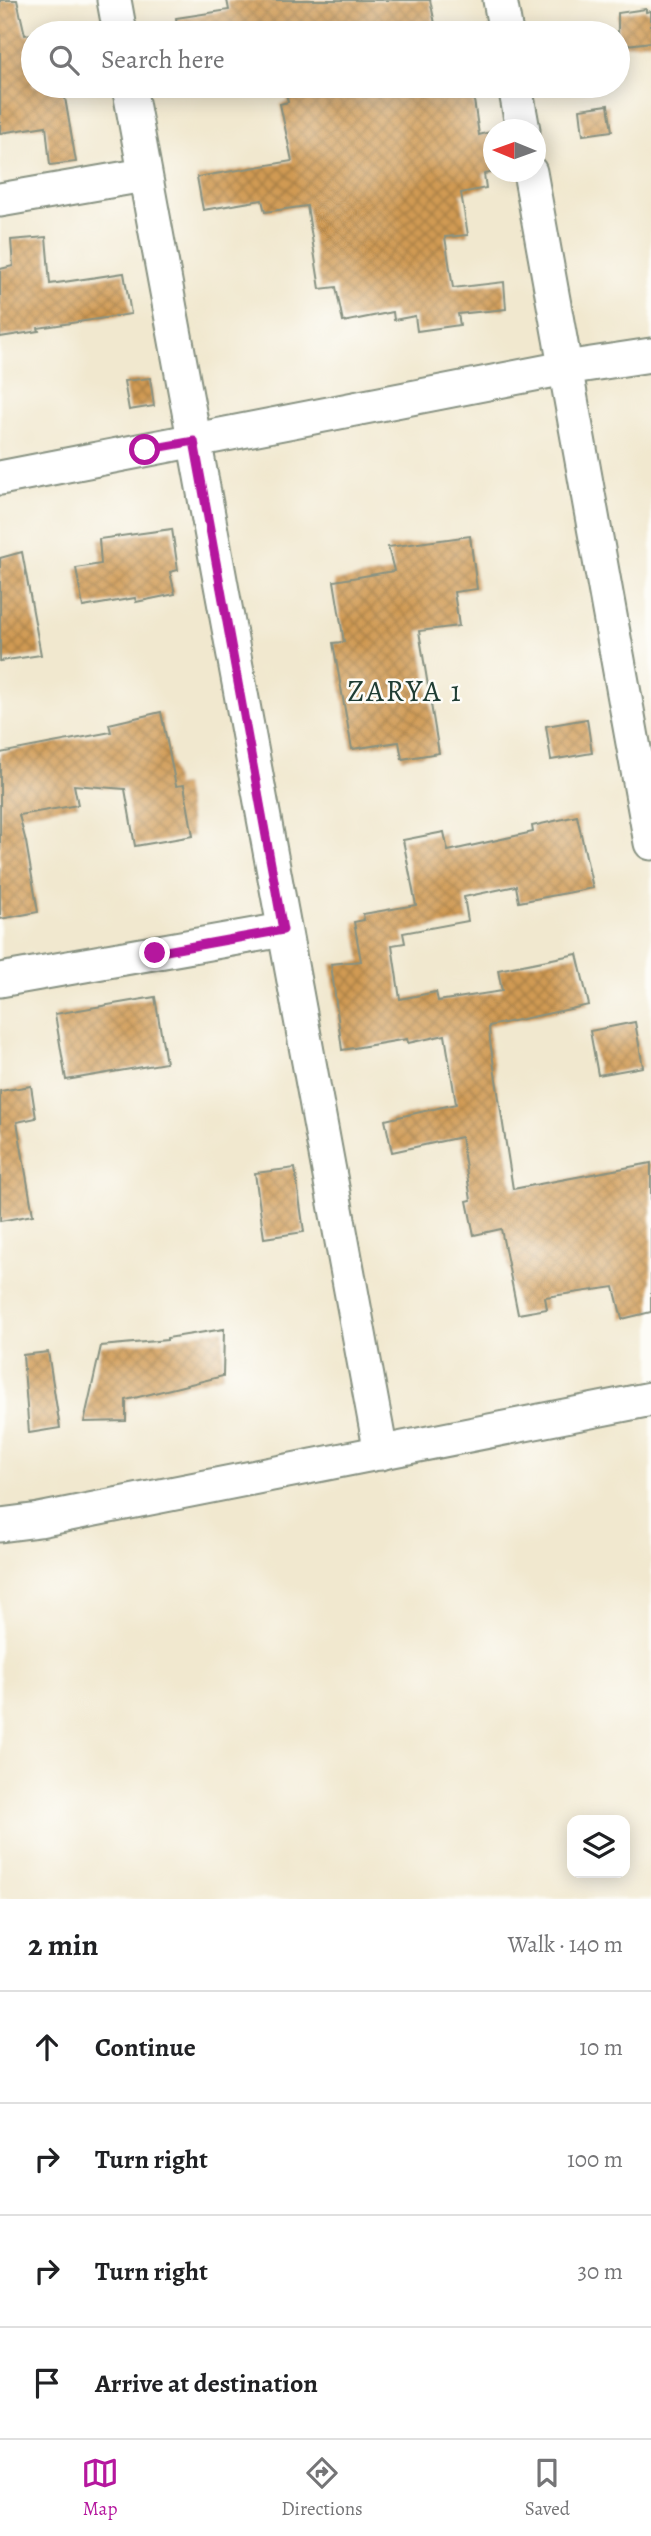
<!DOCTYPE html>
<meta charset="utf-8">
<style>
:root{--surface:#fff;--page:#f2f2f2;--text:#202124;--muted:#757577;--line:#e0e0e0;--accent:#b5179e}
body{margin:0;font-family:Alegreya,serif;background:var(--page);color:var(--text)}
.controls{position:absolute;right:21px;bottom:21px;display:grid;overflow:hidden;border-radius:14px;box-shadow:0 4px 18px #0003}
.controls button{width:63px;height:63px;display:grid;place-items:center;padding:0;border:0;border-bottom:2px solid var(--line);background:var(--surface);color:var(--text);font:35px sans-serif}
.compass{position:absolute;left:483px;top:119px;width:63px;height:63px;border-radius:50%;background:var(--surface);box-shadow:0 4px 18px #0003;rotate:271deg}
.stop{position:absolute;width:21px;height:21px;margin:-16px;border:5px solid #b5179e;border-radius:50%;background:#fff}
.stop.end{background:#b5179e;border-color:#fff;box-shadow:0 2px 7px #0008}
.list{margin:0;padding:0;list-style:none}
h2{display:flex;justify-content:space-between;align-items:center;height:91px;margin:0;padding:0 28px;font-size:30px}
h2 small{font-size:23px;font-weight:400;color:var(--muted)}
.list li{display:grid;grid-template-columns:46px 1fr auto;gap:21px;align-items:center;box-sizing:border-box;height:112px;padding:0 28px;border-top:2px solid var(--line)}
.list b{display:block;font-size:26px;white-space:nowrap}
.list em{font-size:23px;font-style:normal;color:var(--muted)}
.icon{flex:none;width:38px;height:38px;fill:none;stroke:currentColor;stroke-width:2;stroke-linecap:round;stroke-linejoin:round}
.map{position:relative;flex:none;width:651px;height:1899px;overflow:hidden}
.search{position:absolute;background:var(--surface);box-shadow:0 4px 18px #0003;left:21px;right:21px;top:21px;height:77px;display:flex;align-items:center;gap:18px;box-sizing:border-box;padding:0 24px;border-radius:38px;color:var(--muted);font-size:26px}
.sheet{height:539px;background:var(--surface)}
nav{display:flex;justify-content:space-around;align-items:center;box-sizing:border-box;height:98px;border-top:2px solid var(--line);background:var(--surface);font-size:19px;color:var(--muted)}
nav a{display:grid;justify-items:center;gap:4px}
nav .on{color:var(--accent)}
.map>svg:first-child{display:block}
</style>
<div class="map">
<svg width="651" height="1899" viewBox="0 0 651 1899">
<defs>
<pattern id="building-cross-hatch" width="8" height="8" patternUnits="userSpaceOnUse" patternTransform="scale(1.75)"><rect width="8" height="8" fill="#d09a53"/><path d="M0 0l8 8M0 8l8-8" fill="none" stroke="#a87f46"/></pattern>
</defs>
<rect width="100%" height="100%" fill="#fdfcf7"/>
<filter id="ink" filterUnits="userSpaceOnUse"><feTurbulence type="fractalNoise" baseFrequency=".0143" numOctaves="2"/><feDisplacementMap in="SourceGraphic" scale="14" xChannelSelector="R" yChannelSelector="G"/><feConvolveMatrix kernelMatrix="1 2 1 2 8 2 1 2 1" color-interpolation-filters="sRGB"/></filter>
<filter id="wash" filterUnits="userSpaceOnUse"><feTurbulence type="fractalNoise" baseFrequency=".00686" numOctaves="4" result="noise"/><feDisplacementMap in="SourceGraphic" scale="28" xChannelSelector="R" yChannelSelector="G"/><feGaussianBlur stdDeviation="1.57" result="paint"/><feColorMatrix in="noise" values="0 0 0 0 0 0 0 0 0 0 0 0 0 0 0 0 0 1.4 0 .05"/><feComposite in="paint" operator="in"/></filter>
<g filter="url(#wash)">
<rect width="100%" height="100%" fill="#f1e8cf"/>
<g id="blocks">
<g fill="url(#building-cross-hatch)">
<polygon points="0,0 17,0 25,35 33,34 33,86 63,86 76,162 50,165 46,126 0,133"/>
<polygon points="227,0 430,0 437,33 178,33 176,18 229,10"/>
<polygon points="646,9 646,12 651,11 651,42 618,46 618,13"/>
<polygon points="284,86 368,86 369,93 442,86 472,86 479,135 490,132 495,172 484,174 486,188 461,193 468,235 445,237 453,288 504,282 506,309 458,314 460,325 417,331 415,316 394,320 393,312 343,322 336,287 320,289 307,206 265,212 262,200 203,210 197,177 292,161 280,104 288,102"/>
<polygon points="608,105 612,131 583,135 580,109"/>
<polygon points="46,237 50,284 124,273 131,314 38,328 39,331 0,337 0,269 13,266 11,240"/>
<polygon points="150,378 154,406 129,410 124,381"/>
<polygon points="172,529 178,570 170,572 175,594 136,602 135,598 83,607 76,568 101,564 99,539"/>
<polygon points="470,536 477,589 454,592 459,626 419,631 439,753 402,759 399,742 352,749 333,643 344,642 334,581 394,571 388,547"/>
<polygon points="22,552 41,655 0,661 0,558"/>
<polygon points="161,712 176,786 184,785 193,836 135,846 125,789 74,785 78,805 19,815 26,842 38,912 0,919 0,753 111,732 109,724"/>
<polygon points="587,719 592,753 551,760 546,726"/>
<polygon points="577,816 593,888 519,902 516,886 464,897 468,921 403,933 405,943 392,945 400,999 436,992 438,1001 502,991 498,970 577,954 589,1005 489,1026 490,1041 513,1189 651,1163 651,1312 622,1319 614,1287 545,1297 547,1309 518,1314 501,1229 474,1235 467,1201 471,1200 461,1137 392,1152 385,1120 456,1104 445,1035 408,1043 407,1039 342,1050 331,964 361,961 354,922 364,920 363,914 416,905 403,840 444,832 448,851 533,832 532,826"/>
<polygon points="155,997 166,1063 66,1080 55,1014"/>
<polygon points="635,1022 643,1067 598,1075 590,1031"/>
<polygon points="31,1086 36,1118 17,1122 33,1215 0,1221 0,1091"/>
<polygon points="295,1168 304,1232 264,1238 255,1173"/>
<polygon points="224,1329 223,1376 126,1400 126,1421 84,1422 101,1346 167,1340 167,1338"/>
<polygon points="48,1352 60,1428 29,1433 23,1355"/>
</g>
</g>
</g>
<g filter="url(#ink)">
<use href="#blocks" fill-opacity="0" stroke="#889282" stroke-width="2"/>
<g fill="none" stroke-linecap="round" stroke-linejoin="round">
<g stroke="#889282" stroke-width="37">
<g id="street">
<polyline points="114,0 120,33"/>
<polyline points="500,0 506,33"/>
<polyline points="129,86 381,1453"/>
<polyline points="515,86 523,130"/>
<polyline points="530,172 651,843"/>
<polyline points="0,200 144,175"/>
<polyline points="0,478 565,368 651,355"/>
<polyline points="0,980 283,930"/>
<polyline points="0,1525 39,1520 651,1399"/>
</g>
</g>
<use href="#street" stroke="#fff" stroke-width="33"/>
</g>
</g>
<g fill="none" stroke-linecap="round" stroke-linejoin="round" filter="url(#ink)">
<polyline stroke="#b5179e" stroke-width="9" points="145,450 194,441 283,930 155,953"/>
</g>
<g text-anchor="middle" stroke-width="5" stroke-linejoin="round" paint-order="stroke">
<g font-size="30" letter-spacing="2" fill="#1f3d34" stroke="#fdfcf7">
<text x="405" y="701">ZARYA 1</text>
</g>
</g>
</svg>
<div class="controls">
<button><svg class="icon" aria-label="layers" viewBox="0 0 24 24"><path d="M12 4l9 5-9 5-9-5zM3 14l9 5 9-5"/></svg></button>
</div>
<svg class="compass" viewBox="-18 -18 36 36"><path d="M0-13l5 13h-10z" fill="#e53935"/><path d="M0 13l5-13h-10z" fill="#757577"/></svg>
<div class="stop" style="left:145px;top:450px"></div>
<div class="stop end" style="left:155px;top:953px"></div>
<div class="search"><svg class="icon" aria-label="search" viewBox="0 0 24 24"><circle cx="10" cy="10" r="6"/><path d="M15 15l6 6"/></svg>Search here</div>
</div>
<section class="sheet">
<h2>2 min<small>Walk · 140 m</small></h2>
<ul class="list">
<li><svg class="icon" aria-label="ahead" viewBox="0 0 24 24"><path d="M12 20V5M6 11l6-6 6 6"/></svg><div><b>Continue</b></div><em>10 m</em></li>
<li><svg class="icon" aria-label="right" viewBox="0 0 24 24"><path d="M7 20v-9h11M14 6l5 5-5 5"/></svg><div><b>Turn right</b></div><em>100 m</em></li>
<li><svg class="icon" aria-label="right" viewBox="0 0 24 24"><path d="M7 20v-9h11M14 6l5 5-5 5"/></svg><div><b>Turn right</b></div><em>30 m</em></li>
<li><svg class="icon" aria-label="arrive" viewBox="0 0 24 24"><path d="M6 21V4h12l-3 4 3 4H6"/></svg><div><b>Arrive at destination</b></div></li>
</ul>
</section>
<nav>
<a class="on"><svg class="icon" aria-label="map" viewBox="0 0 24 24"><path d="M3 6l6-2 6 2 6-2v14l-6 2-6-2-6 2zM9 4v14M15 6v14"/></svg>Map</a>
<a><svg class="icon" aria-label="directions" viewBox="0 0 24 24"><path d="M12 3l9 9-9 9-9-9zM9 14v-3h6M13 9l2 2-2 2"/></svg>Directions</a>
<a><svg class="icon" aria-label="saved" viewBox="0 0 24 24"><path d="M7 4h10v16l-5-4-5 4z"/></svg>Saved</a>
</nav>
